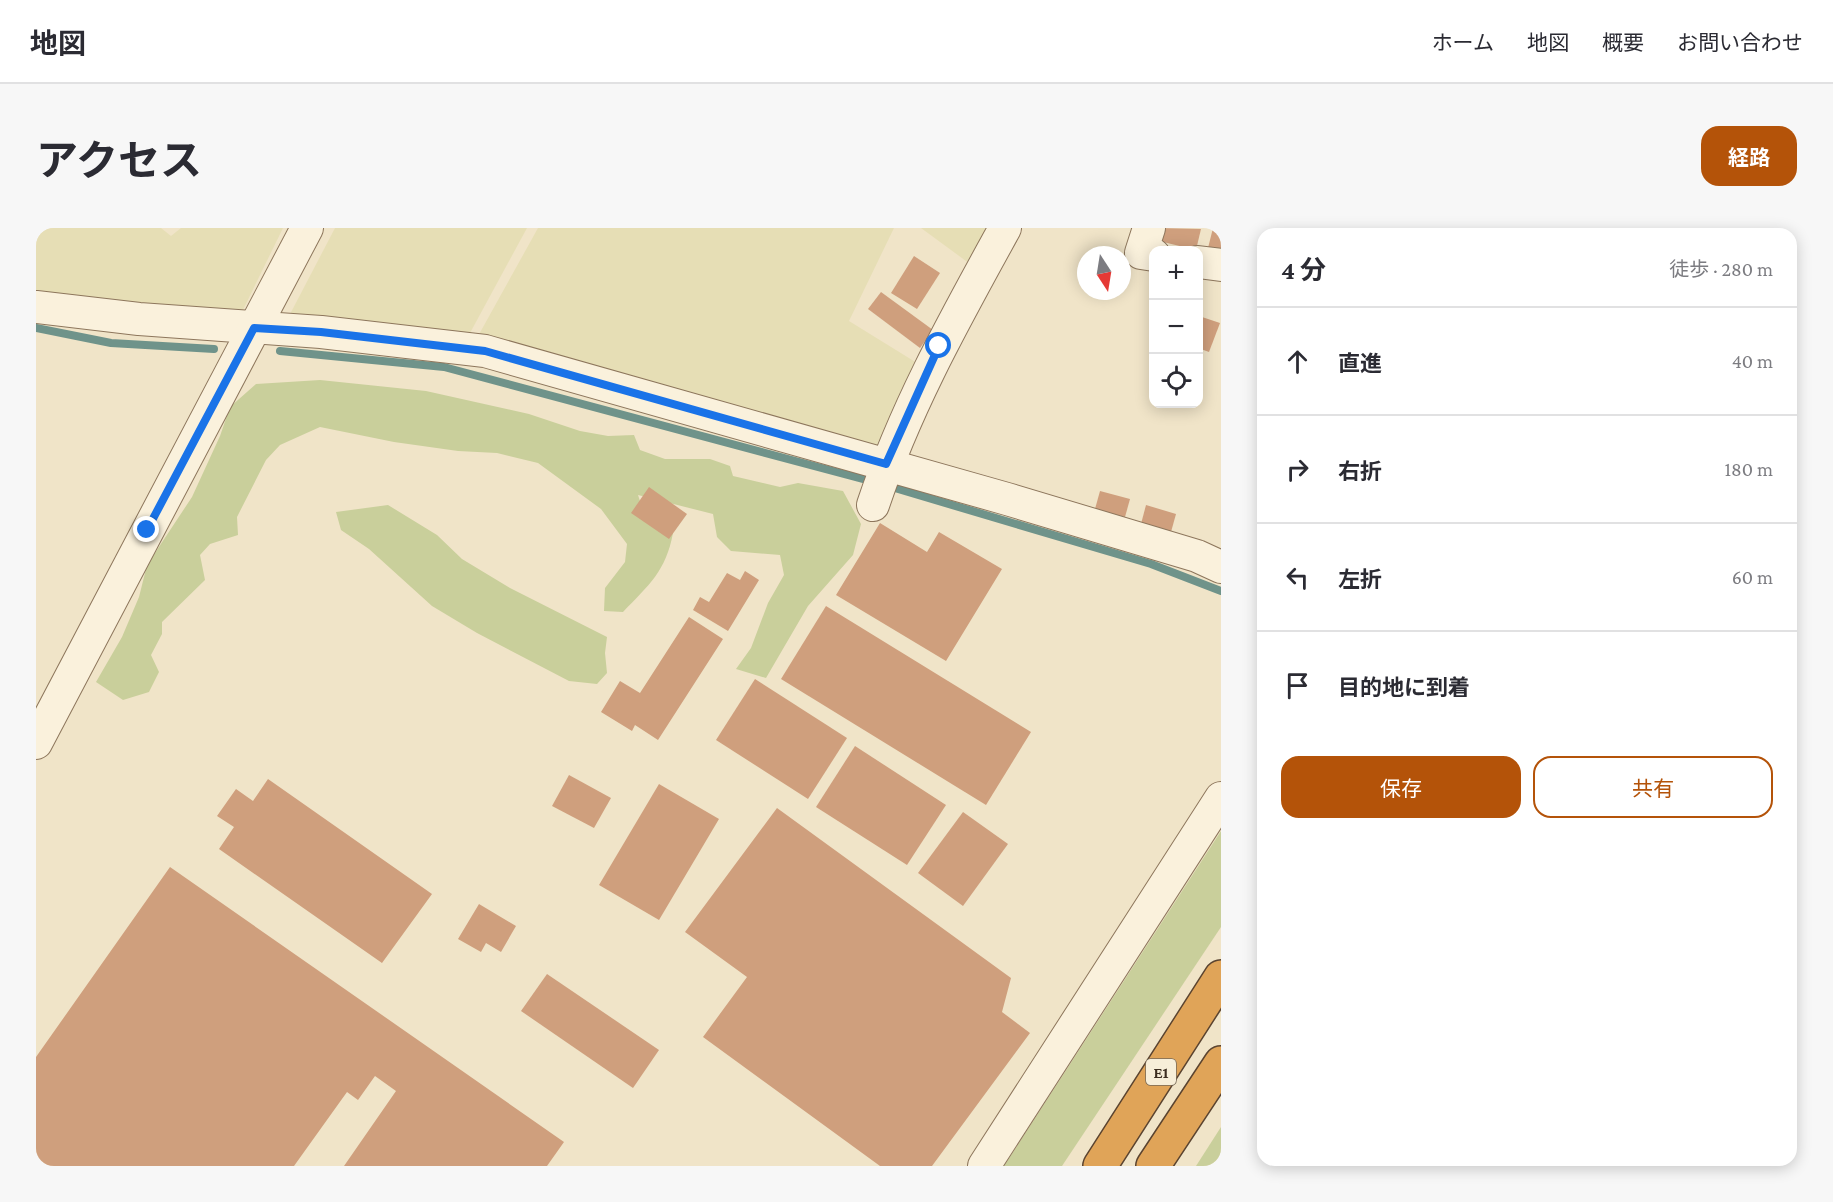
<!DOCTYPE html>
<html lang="ja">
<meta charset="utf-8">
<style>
:root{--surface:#fff;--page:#f7f7f7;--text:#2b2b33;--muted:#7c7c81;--line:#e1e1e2;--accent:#b45309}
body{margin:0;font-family:"Crimson Pro","Noto Sans JP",serif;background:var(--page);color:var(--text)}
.controls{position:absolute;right:18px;top:18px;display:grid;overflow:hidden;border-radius:12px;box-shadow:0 3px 15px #0003}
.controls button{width:54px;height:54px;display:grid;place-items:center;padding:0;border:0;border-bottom:2px solid var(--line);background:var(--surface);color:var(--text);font:30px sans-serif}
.compass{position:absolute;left:1041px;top:18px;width:54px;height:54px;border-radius:50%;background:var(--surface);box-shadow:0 3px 15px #0003;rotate:168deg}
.stop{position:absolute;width:18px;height:18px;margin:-14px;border:4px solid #1a73e8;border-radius:50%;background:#fff}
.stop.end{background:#1a73e8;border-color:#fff;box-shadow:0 2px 6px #0008}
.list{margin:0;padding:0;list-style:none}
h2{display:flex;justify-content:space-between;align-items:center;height:78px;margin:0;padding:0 24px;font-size:26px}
h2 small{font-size:20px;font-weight:400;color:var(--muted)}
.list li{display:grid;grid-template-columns:39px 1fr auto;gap:18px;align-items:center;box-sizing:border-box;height:108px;padding:0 24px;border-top:2px solid var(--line)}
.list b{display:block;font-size:22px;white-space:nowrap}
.list em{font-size:20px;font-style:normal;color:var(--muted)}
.actions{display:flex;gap:12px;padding:18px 24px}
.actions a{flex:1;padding:14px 0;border:2px solid var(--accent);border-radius:18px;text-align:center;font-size:21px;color:var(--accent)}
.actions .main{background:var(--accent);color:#fff}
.icon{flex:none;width:33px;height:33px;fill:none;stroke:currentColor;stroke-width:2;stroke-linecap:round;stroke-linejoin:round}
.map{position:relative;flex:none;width:1185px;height:938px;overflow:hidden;border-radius:18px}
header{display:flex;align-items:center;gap:36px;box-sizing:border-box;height:84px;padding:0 30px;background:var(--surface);border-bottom:2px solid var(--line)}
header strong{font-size:28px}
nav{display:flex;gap:33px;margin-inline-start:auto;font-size:21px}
.intro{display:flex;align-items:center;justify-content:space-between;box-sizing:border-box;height:144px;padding:0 36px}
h1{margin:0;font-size:42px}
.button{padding:15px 27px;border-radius:18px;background:var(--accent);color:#fff;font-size:21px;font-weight:700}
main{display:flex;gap:36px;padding:0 36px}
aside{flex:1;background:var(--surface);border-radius:18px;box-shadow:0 3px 15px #0003}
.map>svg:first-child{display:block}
</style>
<header>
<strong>地図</strong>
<nav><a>ホーム</a><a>地図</a><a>概要</a><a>お問い合わせ</a></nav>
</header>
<div class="intro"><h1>アクセス</h1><a class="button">経路</a></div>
<main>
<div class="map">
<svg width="1185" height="938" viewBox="0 0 1185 938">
<rect width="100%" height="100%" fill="#f0e4c8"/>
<g fill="#e6deb5">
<polygon points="0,0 125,0 135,8 145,0 247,0 204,88 0,73"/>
<polygon points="299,0 491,0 434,105 252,90"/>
<polygon points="502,0 858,0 813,93 881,135 842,219 441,110"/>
<polygon points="885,0 968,0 945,44"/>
</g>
<g fill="#c9cf9b">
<path d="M 284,152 L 390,163 L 493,186 L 544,203 L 572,208 L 598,207 L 604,222 L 629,231 L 674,231 L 694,238 L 697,248 L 744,259 L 762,255 L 807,263 L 825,296 L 817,327 L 772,378 L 730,450 L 700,441 L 715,420 L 732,375 L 748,347 L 744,327 L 695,323 L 681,309 L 677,286 L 602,267 L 610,291 L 637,305 C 630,343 613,357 587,384 L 568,383 L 569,360 L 589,334 L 591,316 L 565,281 L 502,235 L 461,225 L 422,223 L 358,214 L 284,199 L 244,217 L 230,232 L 201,289 L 202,307 L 174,316 L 164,327 L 169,352 L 126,394 L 126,406 L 115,427 L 123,444 L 113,464 L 87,472 L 60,454 L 86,409 L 103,369 L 111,337 L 156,269 L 184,208 L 194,179 L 220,156 Z"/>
<polygon points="352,277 401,307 426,331 474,360 571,409 569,425 571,445 561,456 533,453 441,405 396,378 333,321 305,302 300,284"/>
<polygon points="1185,603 1185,699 1026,938 968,938"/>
<polygon points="1185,899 1185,938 1160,938"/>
</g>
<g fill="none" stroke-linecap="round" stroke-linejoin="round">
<g stroke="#6f938a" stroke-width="8">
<polyline points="0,100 75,115 178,121"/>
<polyline points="244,123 408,139 838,254"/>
<polyline points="852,258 1115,336 1185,363"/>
</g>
</g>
<g fill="#cf9f7d">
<polygon points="1122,0 1165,1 1160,22 1119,12"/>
<polygon points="1177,0 1185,2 1185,23 1172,20"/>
<polygon points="878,28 904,45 881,81 855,65"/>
<polygon points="845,64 897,102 884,120 832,81"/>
<polygon points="1166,89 1184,95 1173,124 1162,120 1162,98"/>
<polygon points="613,259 651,286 633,311 595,285"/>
<polygon points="1064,263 1094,271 1089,289 1059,281"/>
<polygon points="1110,277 1140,286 1135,304 1105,296"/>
<polygon points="844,295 891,324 903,304 966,341 910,433 800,367"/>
<polygon points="709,343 723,352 692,403 657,382 664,369 673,374 691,345 704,352"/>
<polygon points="790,378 995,504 950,577 745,451"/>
<polygon points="653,389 687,411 622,512 599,497 596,503 565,484 584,453 604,465"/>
<polygon points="719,451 811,510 772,571 680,512"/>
<polygon points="819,518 910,577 871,637 780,579"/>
<polygon points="533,547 575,570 558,600 516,578"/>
<polygon points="232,551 396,666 346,735 183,621 198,599 181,588 200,561 217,573"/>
<polygon points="623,556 683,591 623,692 563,657"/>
<polygon points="741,580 975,750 966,784 994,805 896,938 844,938 667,809 711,749 649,704"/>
<polygon points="927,584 972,616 927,678 882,645"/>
<polygon points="134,639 528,914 511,938 308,938 360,863 339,848 322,872 311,864 258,938 0,938 0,829"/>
<polygon points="443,676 480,698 465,724 450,715 445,724 422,711"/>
<polygon points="511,746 623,822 597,860 485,783"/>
</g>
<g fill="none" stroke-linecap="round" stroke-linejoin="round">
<g stroke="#8d765c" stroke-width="34">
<g id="minor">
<polyline points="1113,0 1105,25 1118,27"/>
<polyline points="1162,34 1185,37"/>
<polyline points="0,79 103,91 285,104 449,123 971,271 1161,328 1185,339"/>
<path d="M 837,277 C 870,178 919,91 969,0"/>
<polyline points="0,515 271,0"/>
<polyline points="948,938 1185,570"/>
</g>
</g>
<g stroke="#5b4430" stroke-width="36">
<g id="highway">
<polyline points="1064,938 1185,749"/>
<polyline points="1117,938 1185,835"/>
</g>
</g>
<use href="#minor" stroke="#faf1dc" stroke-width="32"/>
<use href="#highway" stroke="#e0a458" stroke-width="33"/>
</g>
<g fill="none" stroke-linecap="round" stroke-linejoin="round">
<polyline stroke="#1a73e8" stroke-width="8" points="111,302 218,100 285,104 449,123 850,236 903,118"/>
</g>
<g text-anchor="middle" stroke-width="4.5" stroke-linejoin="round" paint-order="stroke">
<rect fill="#f7eed8" stroke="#756857" stroke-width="1.5" x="1110" y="831" width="30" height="26" rx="4.5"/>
<g font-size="16" font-weight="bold" fill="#3d2e20">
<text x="1125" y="850">E1</text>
</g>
</g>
</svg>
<div class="controls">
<button>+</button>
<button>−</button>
<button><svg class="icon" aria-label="locate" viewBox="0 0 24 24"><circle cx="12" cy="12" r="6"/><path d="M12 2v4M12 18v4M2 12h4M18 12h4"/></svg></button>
</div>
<svg class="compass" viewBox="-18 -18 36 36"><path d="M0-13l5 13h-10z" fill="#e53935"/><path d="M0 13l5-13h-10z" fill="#7c7c81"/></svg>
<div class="stop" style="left:903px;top:118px"></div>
<div class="stop end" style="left:111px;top:302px"></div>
</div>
<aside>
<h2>4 分<small>徒歩 · 280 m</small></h2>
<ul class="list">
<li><svg class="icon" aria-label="ahead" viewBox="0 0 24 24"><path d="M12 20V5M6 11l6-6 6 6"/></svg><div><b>直進</b></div><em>40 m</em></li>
<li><svg class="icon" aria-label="right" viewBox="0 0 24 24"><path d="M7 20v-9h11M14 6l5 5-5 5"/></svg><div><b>右折</b></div><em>180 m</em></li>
<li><svg class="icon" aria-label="left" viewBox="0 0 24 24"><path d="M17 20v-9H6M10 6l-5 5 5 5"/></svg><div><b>左折</b></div><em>60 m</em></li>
<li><svg class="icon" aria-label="arrive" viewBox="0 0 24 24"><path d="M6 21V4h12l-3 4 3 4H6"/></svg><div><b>目的地に到着</b></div></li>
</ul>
<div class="actions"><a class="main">保存</a><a>共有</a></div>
</aside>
</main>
